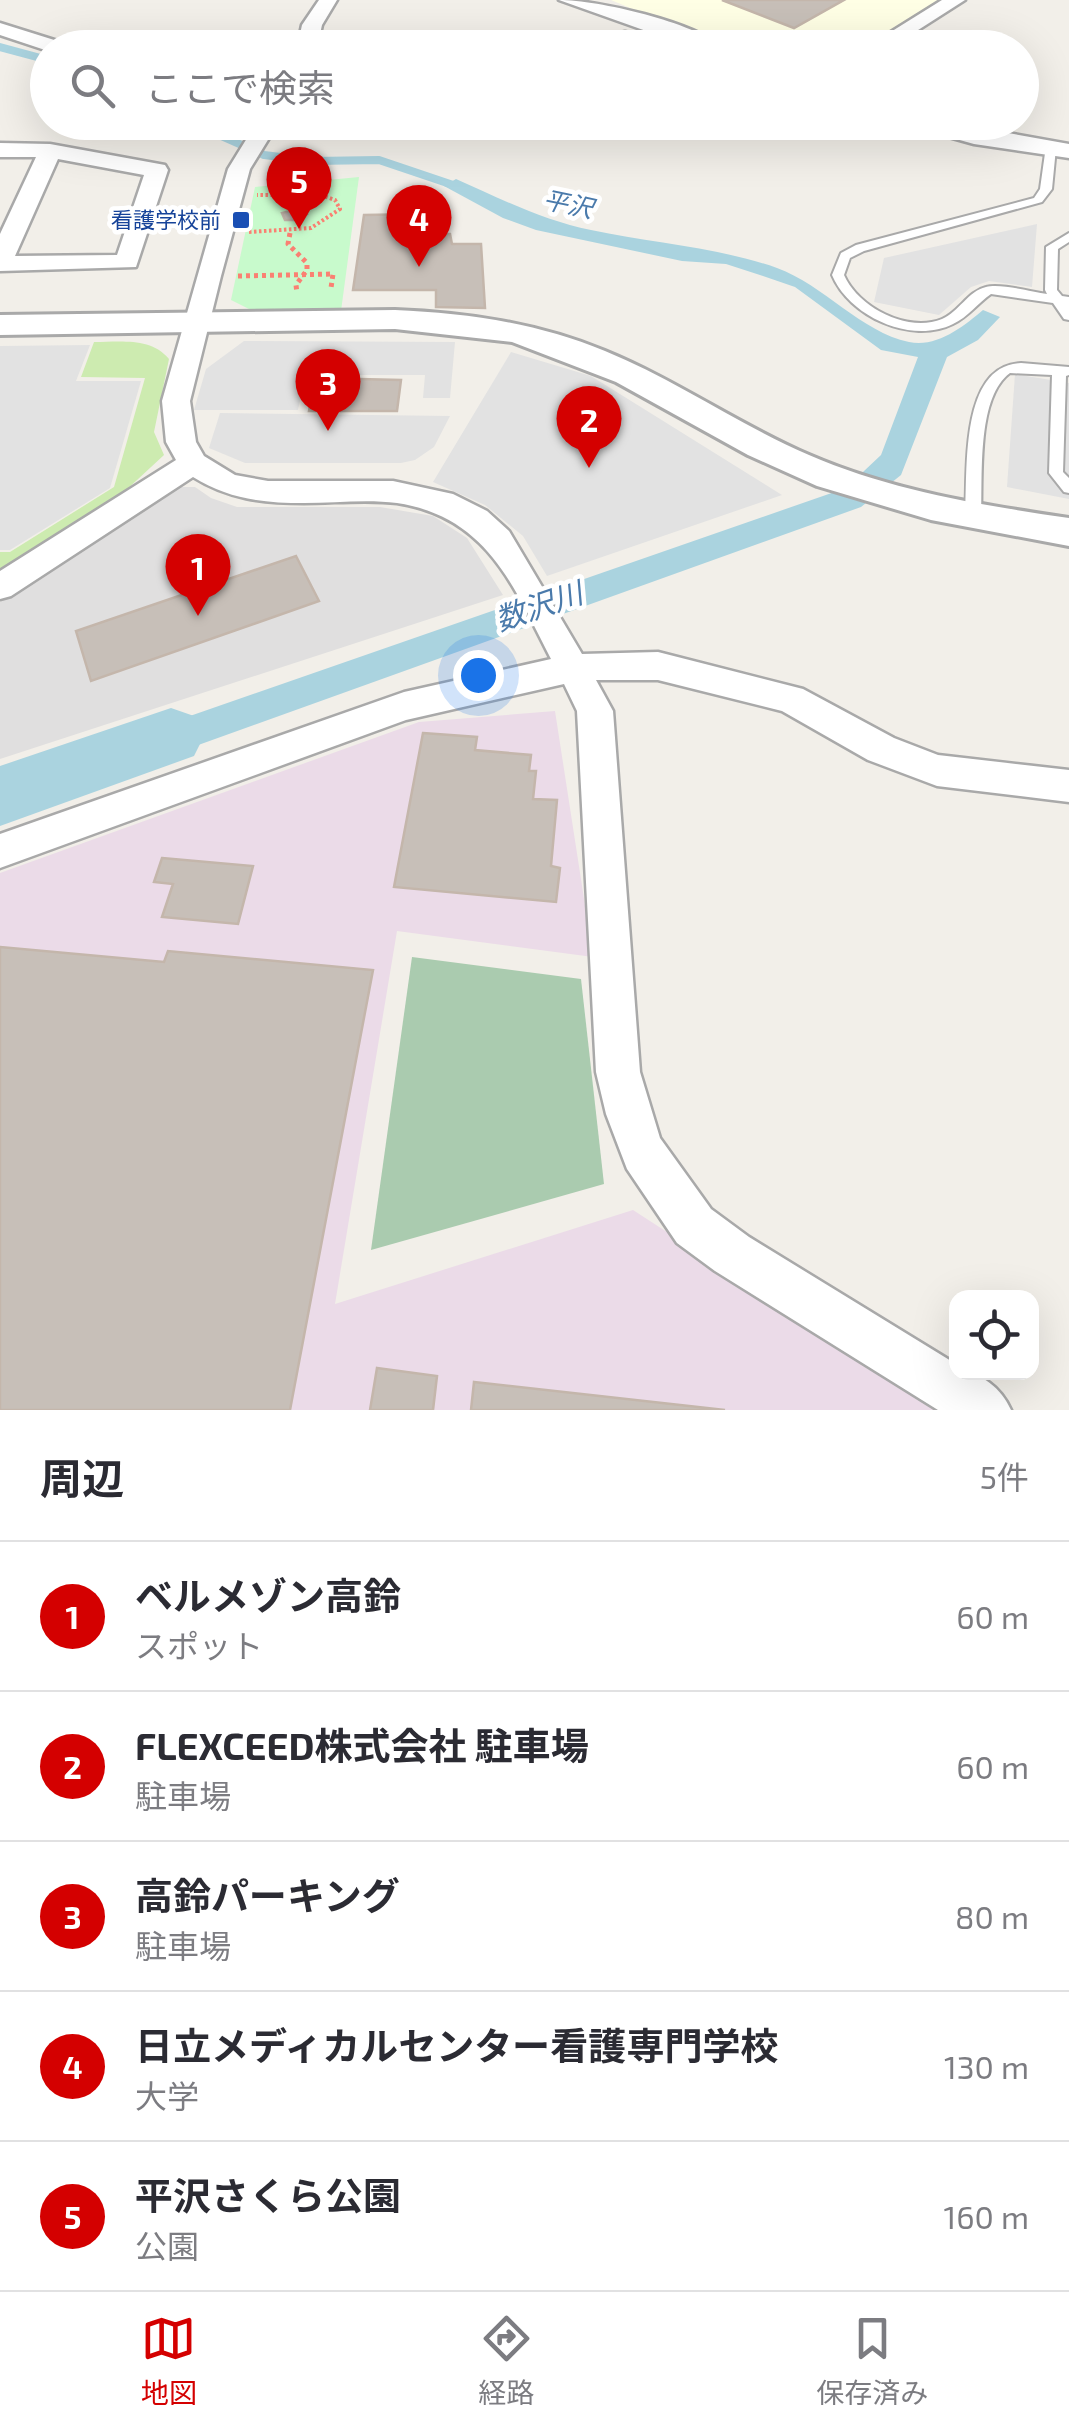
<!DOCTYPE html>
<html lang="ja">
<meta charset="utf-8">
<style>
:root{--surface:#fff;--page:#f7f7f7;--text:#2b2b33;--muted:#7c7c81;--line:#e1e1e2;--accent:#d40000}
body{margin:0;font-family:"Exo 2","Noto Sans JP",sans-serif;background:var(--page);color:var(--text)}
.controls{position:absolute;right:30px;bottom:30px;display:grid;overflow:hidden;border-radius:20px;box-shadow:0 10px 40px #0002}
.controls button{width:90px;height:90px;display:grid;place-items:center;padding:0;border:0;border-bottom:2px solid var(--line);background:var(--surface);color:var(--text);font:50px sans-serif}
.you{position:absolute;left:478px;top:675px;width:35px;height:35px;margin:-25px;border:8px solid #fff;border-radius:50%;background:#1a73e8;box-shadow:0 0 0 15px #1a73e833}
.badge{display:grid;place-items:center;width:65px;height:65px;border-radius:50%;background:var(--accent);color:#fff;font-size:32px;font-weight:700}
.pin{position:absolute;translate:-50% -82px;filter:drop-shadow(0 2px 5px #0008)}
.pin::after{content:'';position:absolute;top:52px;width:35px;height:30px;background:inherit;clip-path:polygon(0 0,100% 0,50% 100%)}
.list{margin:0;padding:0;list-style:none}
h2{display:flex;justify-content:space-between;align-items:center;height:130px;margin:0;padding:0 40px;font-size:42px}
h2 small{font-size:32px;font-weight:400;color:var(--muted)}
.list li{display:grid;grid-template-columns:65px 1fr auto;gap:30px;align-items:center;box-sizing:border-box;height:150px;padding:0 40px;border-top:2px solid var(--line)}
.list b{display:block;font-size:38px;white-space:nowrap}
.list p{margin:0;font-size:32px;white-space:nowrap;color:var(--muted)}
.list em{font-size:32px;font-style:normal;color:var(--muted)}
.icon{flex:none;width:55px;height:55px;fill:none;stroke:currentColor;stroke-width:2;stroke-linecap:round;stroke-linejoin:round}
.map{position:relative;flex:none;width:1069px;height:1410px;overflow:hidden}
.search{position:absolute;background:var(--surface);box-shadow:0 10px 40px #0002;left:30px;right:30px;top:30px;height:110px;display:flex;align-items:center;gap:25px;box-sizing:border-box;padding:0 35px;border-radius:55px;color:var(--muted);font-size:38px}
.sheet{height:880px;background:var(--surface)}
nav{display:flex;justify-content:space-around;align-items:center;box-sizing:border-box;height:140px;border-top:2px solid var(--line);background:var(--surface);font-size:28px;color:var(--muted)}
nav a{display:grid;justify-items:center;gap:5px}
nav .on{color:var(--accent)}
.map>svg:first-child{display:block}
</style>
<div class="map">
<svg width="1069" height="1410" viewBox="0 0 1069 1410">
<rect width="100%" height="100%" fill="#f2efe9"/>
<polygon fill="#e0dfdf" points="180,487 195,487 211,498 237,507 380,507 433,516 467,538 503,595 0,759 0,602"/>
<polygon fill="#ebdbe8" points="555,711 593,957 397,931 335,1304 633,1210 941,1410 0,1410 0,873 419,722"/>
<polygon fill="#ffffe5" points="611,0 945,0 866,48 724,47"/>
<path fill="#cdebb0" d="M 94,342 C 120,342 151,337 169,359 L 154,432 L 164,455 L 110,505 L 0,570 L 0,552 L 10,552 L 114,487 L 145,378 L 81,377 Z"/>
<polygon fill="#aacbaf" points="412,957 581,979 604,1184 371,1250"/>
<polygon fill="#c8facc" points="359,177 341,311 251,310 231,300 255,187"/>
<g fill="#e2e2e2">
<polygon points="1037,224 1032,287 989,281 971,287 939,315 874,302 884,258"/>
<polygon points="244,341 455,342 450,398 423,398 425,375 305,375 298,410 194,410 206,369"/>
<polygon points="90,345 76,381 141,381 110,488 10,550 0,550 0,346"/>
<polygon points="511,352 591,376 782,495 547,576 523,536 485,505 433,482"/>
<polygon points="1015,374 1069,383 1069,499 1007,487"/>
<polygon points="220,413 450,416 434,447 415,460 401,463 245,463 209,448"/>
</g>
<path fill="#aad3df" d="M 456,179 C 499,198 544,221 591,230 C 652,243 717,247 777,268 C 824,285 861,332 909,342 C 937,348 964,326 983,310 L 1000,317 L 978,340 L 947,357 L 901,475 L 861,507 L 101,780 L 75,756 L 846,488 L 881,455 L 918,357 L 881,350 L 795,287 L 763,276 L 726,264 L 682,261 L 536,230 L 503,218 L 444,186 Z"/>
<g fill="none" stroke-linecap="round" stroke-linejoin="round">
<g stroke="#aad3df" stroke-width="8">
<polyline points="0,47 48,60"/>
<polyline points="190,122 264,155 313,161 379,160 462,188"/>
</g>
<polygon fill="#aad3df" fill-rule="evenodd" points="171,708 194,716 204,736 194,756 0,826 0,766"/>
</g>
<g fill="#c7bfb8" stroke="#c4b6ab" stroke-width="2.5">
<polygon points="722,0 844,0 794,28"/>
<polygon points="302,208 307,214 300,220 285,220 282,213"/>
<polygon points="421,214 421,234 450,234 452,244 481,244 485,308 436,307 436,290 353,290 364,215"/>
<polygon points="315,378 401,380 397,411 309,411"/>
<polygon points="296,556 319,601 91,681 76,631"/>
<polygon points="423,733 477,737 475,750 531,755 529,771 536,771 533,799 557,800 551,866 560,868 556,902 394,887"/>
<polygon points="162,858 253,866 238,924 162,917 173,884 154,882"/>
<polygon points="0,947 164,962 168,951 373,970 290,1410 0,1410"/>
<polygon points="377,1368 437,1376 433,1410 370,1410"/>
<polygon points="474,1382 725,1410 471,1410"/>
</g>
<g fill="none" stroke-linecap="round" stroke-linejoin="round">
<g stroke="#a9a9a9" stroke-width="4">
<g id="service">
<path d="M 1046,146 L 1056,148 L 1052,189 L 1042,202 L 864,251 L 850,258 L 844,275 C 858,307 907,333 942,319 C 959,312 968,291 986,287 C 1000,283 1032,292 1047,294 L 1045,290 L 1046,247 L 1069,233 L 1069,242 L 1058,249 L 1057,290 L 1062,296 L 1069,297 L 1069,320 L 1064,319 L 1053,303 L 991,294 C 978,303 968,317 953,324 C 911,345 849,316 832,275 L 841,253 L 856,245 L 1034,198 L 1040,189 Z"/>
<path d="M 1021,363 L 1069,367 L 1069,375 L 1066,376 L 1063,472 L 1069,478 L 1069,493 L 1064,492 L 1049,473 L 1052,375 L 1010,373 C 976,398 983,477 981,517 L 973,523 L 968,521 L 965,517 C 968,472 959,365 1021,363 Z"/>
</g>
</g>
<g stroke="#a9a9a9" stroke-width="5">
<g id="minor">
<polygon points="319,0 337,0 322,25 317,48 297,48 302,25"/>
<path d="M 559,0 C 598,0 694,22 723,48 L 694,48 Z"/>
<polygon points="942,0 965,0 890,48 865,48"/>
<polygon points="0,23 67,44 70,48 48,48 48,51 0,35"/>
<polygon points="625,32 673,42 676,46 564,48 567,44"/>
<path d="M 257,122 L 279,122 L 250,169 L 221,276 L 190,401 L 196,442 L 204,456 L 235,475 L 268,481 L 393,481 L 453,494 L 487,511 L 509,531 L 582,654 L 658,652 L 803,689 L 894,738 L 938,755 L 1069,770 L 1069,802 L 937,786 L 868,760 L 782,711 L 658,680 L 596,680 L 613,711 L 640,1072 L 660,1138 L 711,1209 L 749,1237 L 956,1364 L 956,1372 C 982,1372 1001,1388 1011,1410 L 938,1410 L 715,1271 L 677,1243 L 627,1169 L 606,1114 L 596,1072 L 577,711 L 564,684 L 406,720 L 0,868 L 0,834 L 404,692 L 551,659 C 513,585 487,517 397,503 C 367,499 334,503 304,503 C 263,503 228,499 193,477 L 11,596 L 0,599 L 0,571 L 176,460 L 166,442 L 162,401 L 228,169 Z"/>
<polygon points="910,122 947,122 1069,144 1069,158 974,144 913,127"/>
<path d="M 0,143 L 50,144 L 165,165 L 168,170 L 136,267 L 0,271 L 0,234 L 36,157 L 0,157 ZM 58,159 L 144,175 L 117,255 L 15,256 Z"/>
</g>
</g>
<g stroke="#a9a9a9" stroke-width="6">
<path id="tertiary" d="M 395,310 C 467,313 537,323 605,351 C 676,380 739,425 809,455 C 892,491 981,505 1069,518 L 1069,546 L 931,520 L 817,486 L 748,455 L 616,382 L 512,342 L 395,329 L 0,335 L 0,315 Z"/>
</g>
<polyline stroke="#fa8072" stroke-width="4" stroke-dasharray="2.5 2.5" stroke-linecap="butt" points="249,232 311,228 340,209 335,200 321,195 257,195"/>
<g stroke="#fa8072" stroke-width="5" stroke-dasharray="4 4" stroke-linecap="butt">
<polyline points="290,233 288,244 307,263 307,270 296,285 297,293"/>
<polyline points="238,276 333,274 331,288"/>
</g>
<use href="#service" fill="#fff" fill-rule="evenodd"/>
<use href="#minor" fill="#fff" fill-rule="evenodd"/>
<use href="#tertiary" fill="#fff" fill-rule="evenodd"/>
</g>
<rect fill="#1a4fb4" stroke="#fff" stroke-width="4" x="231" y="210" width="20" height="20" rx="5"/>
<g text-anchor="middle" stroke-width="9" stroke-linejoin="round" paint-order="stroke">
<g font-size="22" fill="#164399" stroke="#fff" text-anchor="end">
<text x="221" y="228">看護学校前</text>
</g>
<g font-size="25" font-style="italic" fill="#4a7aab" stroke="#fff">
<text transform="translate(568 204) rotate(12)" y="9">平沢</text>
</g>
<g font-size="30" font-style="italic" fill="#4a7aab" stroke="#fff">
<text transform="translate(539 607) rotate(-19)" y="10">数沢川</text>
</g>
</g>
</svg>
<div class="controls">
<button><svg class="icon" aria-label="locate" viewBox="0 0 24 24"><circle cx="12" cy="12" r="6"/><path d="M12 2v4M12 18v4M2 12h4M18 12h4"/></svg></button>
</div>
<div class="you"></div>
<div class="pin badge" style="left:198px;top:616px">1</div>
<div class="pin badge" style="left:589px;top:468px">2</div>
<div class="pin badge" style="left:328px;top:431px">3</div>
<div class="pin badge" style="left:419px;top:267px">4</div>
<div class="pin badge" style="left:299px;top:229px">5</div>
<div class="search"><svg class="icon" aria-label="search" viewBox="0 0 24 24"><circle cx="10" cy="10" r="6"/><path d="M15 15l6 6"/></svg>ここで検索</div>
</div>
<section class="sheet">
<h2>周辺<small>5件</small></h2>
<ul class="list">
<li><span class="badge">1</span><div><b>ベルメゾン高鈴</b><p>スポット</p></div><em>60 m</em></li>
<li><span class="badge">2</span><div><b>FLEXCEED株式会社 駐車場</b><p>駐車場</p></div><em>60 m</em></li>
<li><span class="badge">3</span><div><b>高鈴パーキング</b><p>駐車場</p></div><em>80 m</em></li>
<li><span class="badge">4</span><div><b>日立メディカルセンター看護専門学校</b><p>大学</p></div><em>130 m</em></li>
<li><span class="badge">5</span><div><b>平沢さくら公園</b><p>公園</p></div><em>160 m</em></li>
</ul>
</section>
<nav>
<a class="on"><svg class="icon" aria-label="map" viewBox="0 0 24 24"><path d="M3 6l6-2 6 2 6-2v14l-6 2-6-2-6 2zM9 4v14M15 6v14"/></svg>地図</a>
<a><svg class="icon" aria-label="directions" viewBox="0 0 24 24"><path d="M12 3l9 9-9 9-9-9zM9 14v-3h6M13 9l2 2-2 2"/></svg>経路</a>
<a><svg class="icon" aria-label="saved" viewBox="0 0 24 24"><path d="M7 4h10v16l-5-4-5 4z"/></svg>保存済み</a>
</nav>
